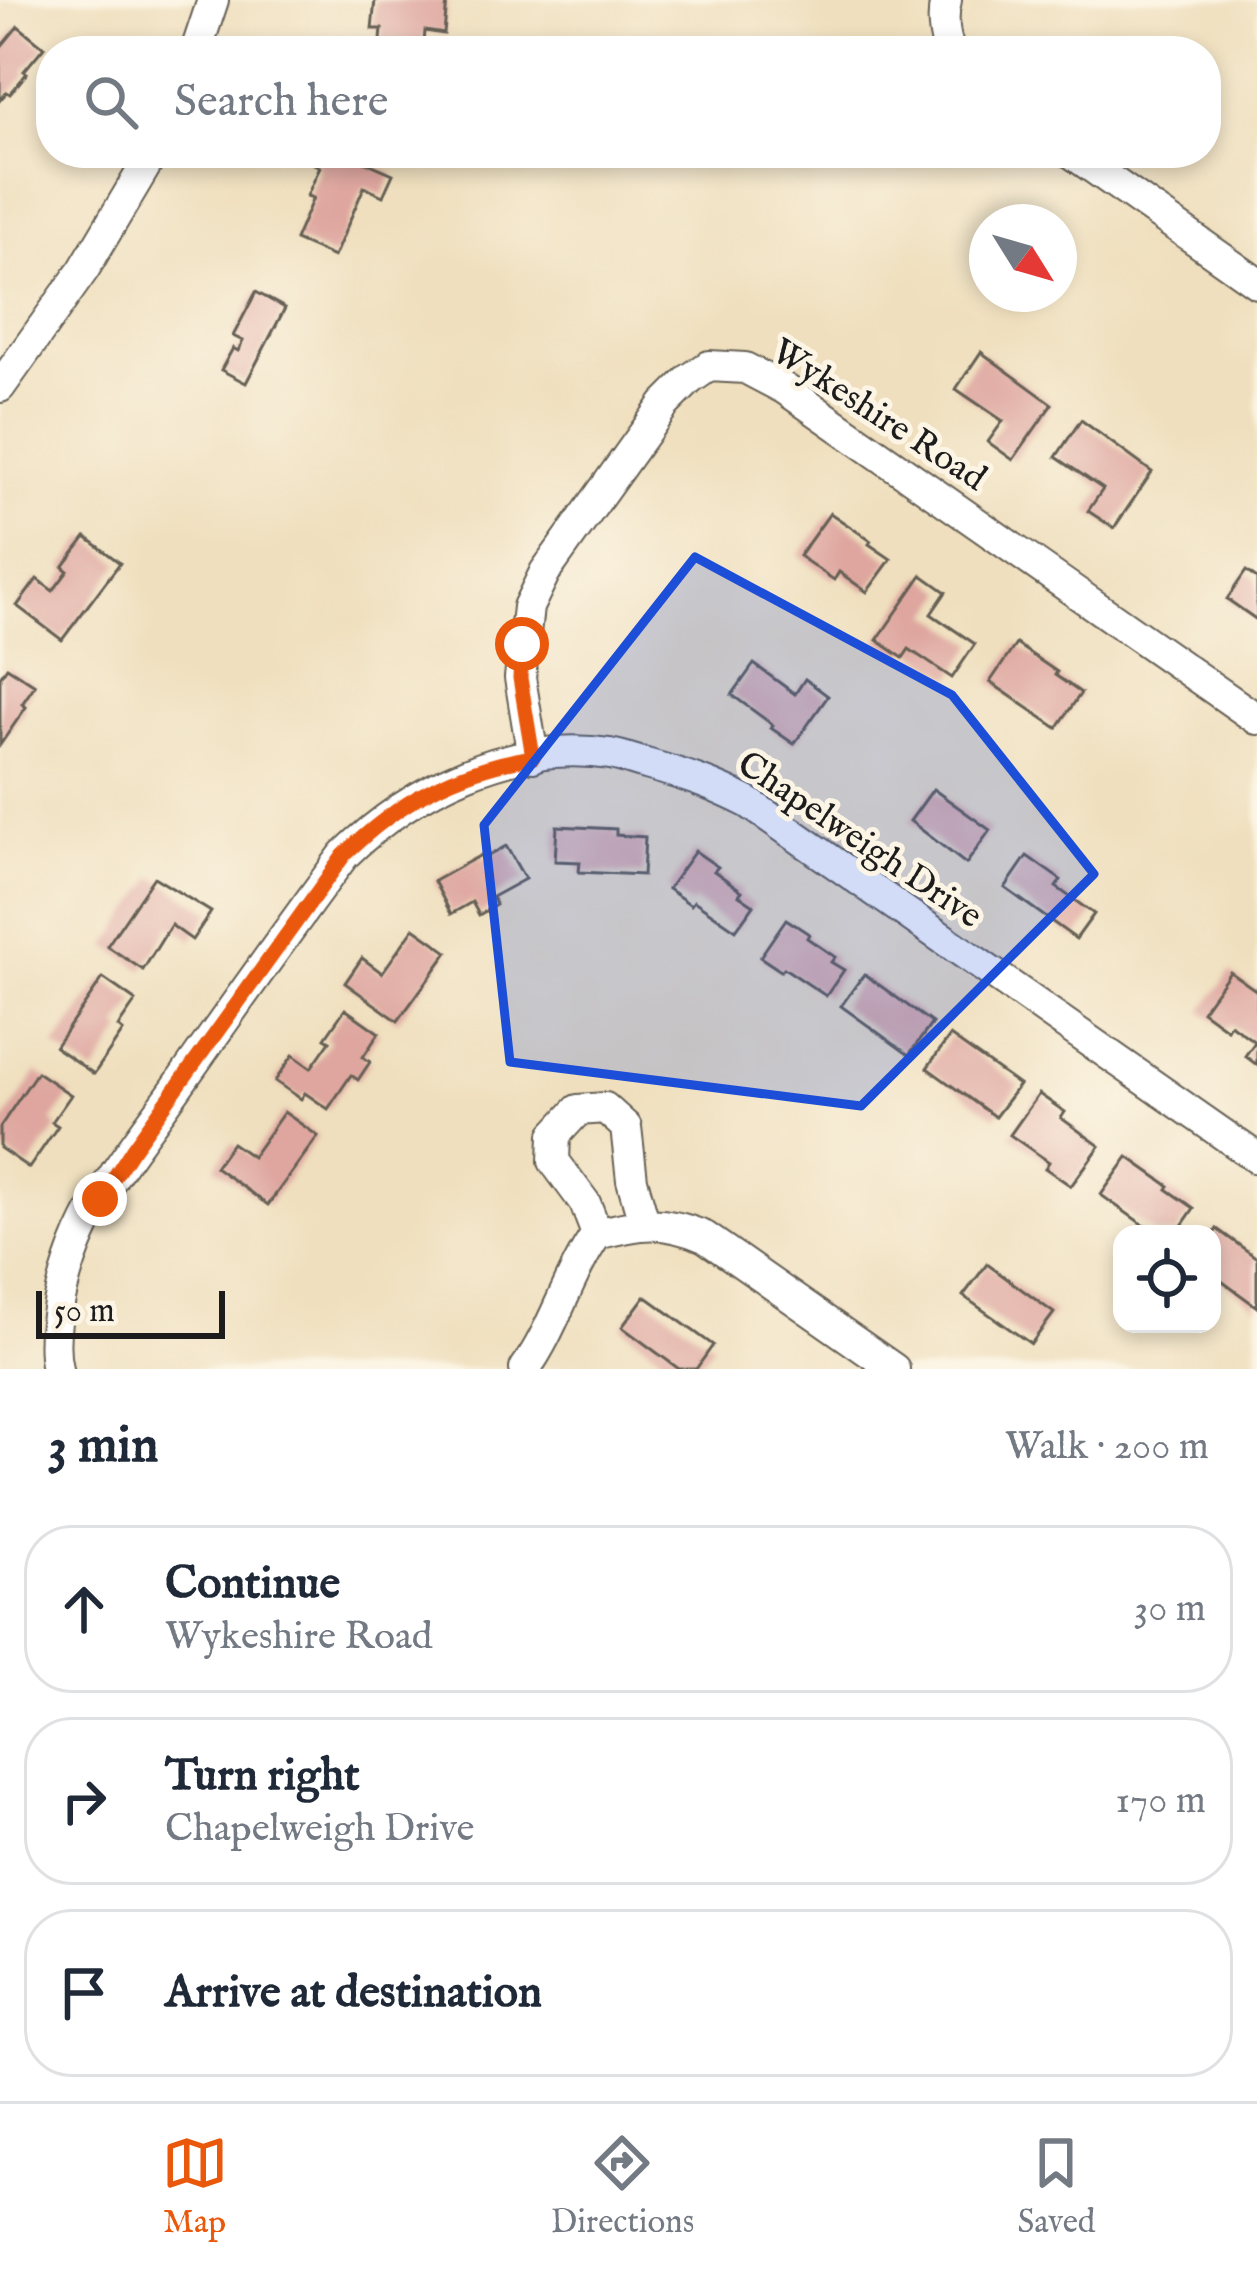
<!DOCTYPE html>
<meta charset="utf-8">
<style>
:root{--surface:#fff;--page:#f6f6f7;--text:#1f2937;--muted:#747a83;--line:#e0e1e3;--accent:#ea580c}
body{margin:0;font-family:"IM FELL English",serif;background:var(--page);color:var(--text)}
.controls{position:absolute;right:36px;bottom:36px;display:grid;overflow:hidden;border-radius:24px;box-shadow:0 6px 18px #0003}
.controls button{width:108px;height:108px;display:grid;place-items:center;padding:0;border:0;border-bottom:3px solid var(--line);background:var(--surface);color:var(--text);font:60px sans-serif}
.compass{position:absolute;left:969px;top:204px;width:108px;height:108px;border-radius:50%;background:var(--surface);box-shadow:0 6px 18px #0003;rotate:127deg}
.scale{position:absolute;left:36px;bottom:30px;width:189px;box-sizing:border-box;padding-left:12px;border:6px solid #1c1c1c;border-top:0;font-size:33px;line-height:42px;white-space:nowrap;color:#1c1c1c;-webkit-text-stroke:9px #fcf5e5;paint-order:stroke}
.stop{position:absolute;width:36px;height:36px;margin:-27px;border:9px solid #ea580c;border-radius:50%;background:#fff}
.stop.end{background:#ea580c;border-color:#fff;box-shadow:0 3px 12px #0008}
.list{margin:0;padding:0;list-style:none}
h2{display:flex;justify-content:space-between;align-items:center;height:156px;margin:0;padding:0 48px;font-size:51px}
h2 small{font-size:39px;font-weight:400;color:var(--muted)}
.list li{display:grid;grid-template-columns:78px 1fr auto;gap:36px;align-items:center;box-sizing:border-box;height:168px;margin:0 24px 24px;padding:0 24px;border:3px solid var(--line);border-radius:48px}
.list b{display:block;font-size:45px;white-space:nowrap}
.list p{margin:0;font-size:39px;white-space:nowrap;color:var(--muted)}
.list em{font-size:39px;font-style:normal;color:var(--muted)}
.icon{flex:none;width:66px;height:66px;fill:none;stroke:currentColor;stroke-width:2;stroke-linecap:round;stroke-linejoin:round}
.map{position:relative;flex:none;width:1257px;height:1369px;overflow:hidden}
.search{position:absolute;background:var(--surface);box-shadow:0 6px 18px #0003;left:36px;right:36px;top:36px;height:132px;display:flex;align-items:center;gap:30px;box-sizing:border-box;padding:0 42px;border-radius:48px;color:var(--muted);font-size:45px}
.sheet{height:732px;background:var(--surface)}
nav{display:flex;justify-content:space-around;align-items:center;box-sizing:border-box;height:168px;border-top:3px solid var(--line);background:var(--surface);font-size:33px;color:var(--muted)}
nav a{display:grid;justify-items:center;gap:6px}
nav .on{color:var(--accent)}
.map>svg:first-child{display:block}
</style>
<div class="map">
<svg width="1257" height="1369" viewBox="0 0 1257 1369">
<rect width="100%" height="100%" fill="#fcf5e5"/>
<filter id="ink" filterUnits="userSpaceOnUse"><feTurbulence type="fractalNoise" baseFrequency=".00833" numOctaves="2"/><feDisplacementMap in="SourceGraphic" scale="24" xChannelSelector="R" yChannelSelector="G"/><feConvolveMatrix kernelMatrix="1 2 1 2 8 2 1 2 1" color-interpolation-filters="sRGB"/></filter>
<filter id="wash" filterUnits="userSpaceOnUse"><feTurbulence type="fractalNoise" baseFrequency=".004" numOctaves="4" result="noise"/><feDisplacementMap in="SourceGraphic" scale="48" xChannelSelector="R" yChannelSelector="G"/><feGaussianBlur stdDeviation="2.7" result="paint"/><feColorMatrix in="noise" values="0 0 0 0 0 0 0 0 0 0 0 0 0 0 0 0 0 1.4 0 .05"/><feComposite in="paint" operator="in"/></filter>
<g filter="url(#wash)">
<rect width="100%" height="100%" fill="#efdfbe"/>
<g id="blocks">
<g fill="#dea69f">
<polygon points="375,0 447,0 444,34 425,31 424,43 419,42 418,51 380,51 382,29 372,29"/>
<polygon points="18,26 44,47 24,71 27,73 10,94 7,92 0,100 0,48"/>
<polygon points="319,153 345,153 393,174 383,196 364,187 334,257 295,240 313,198 307,196 320,167 314,164"/>
<polygon points="256,292 285,308 246,383 221,370 233,348 238,351 243,341 233,336"/>
<polygon points="981,352 1052,404 1013,460 988,442 1003,421 956,389"/>
<polygon points="1081,420 1152,472 1114,528 1088,511 1103,489 1056,457"/>
<polygon points="830,513 871,541 869,544 891,559 867,592 839,572 834,580 799,556"/>
<polygon points="86,537 120,563 62,640 17,606 37,579 53,591 68,571 63,567"/>
<polygon points="1246,571 1257,579 1257,620 1227,599"/>
<polygon points="922,575 946,592 931,614 975,644 952,678 909,649 903,658 877,640"/>
<polygon points="1016,644 1057,672 1055,675 1081,693 1057,728 990,682"/>
<polygon points="754,664 795,694 805,679 828,696 794,744 771,728 773,725 732,695"/>
<polygon points="7,667 35,685 22,704 26,707 0,745 0,677"/>
<polygon points="933,789 990,830 966,864 910,821"/>
<polygon points="557,826 616,829 616,835 645,837 643,875 579,872 580,862 555,861"/>
<polygon points="506,846 525,879 492,897 496,905 479,915 472,902 451,914 434,881 481,855 483,859"/>
<polygon points="695,851 718,867 714,871 742,891 739,895 754,905 736,930 694,901 691,905 668,889"/>
<polygon points="1027,856 1061,880 1056,887 1094,914 1076,939 1005,888"/>
<polygon points="154,877 211,912 192,940 171,925 143,970 107,946"/>
<polygon points="786,919 809,934 807,938 835,957 831,962 844,970 826,996 784,968 781,971 760,957"/>
<polygon points="414,928 448,952 398,1021 345,983 362,958 382,973"/>
<polygon points="1230,972 1257,991 1257,1065 1245,1056 1255,1042 1230,1024 1227,1029 1202,1011"/>
<polygon points="864,974 932,1023 909,1055 841,1006"/>
<polygon points="103,978 136,1001 118,1027 123,1031 94,1074 55,1047"/>
<polygon points="345,1009 379,1033 363,1057 370,1062 358,1080 351,1075 328,1109 305,1093 301,1099 275,1081 293,1055 311,1068 330,1041 325,1038"/>
<polygon points="950,1036 1019,1085 995,1117 927,1068"/>
<polygon points="37,1072 71,1095 52,1122 58,1126 29,1168 0,1148 0,1127"/>
<polygon points="1039,1094 1065,1112 1061,1118 1100,1146 1071,1186 1045,1168 1049,1162 1010,1135"/>
<polygon points="284,1112 318,1136 268,1205 215,1167 232,1143 252,1157"/>
<polygon points="1128,1157 1169,1186 1167,1189 1194,1208 1176,1234 1156,1234 1101,1195"/>
<polygon points="1217,1229 1257,1258 1257,1307 1212,1274 1212,1237"/>
<polygon points="987,1264 1054,1313 1031,1344 963,1296"/>
<polygon points="645,1296 713,1345 696,1369 679,1369 622,1327"/>
</g>
</g>
</g>
<g filter="url(#ink)">
<use href="#blocks" fill-opacity="0" stroke="#666055" stroke-width="3"/>
<g fill="none" stroke-linecap="round" stroke-linejoin="round">
<g stroke="#666055" stroke-width="34">
<g id="minor">
<path d="M 946,0 C 942,16 943,36 950,51"/>
<polyline points="196,51 213,0"/>
<polyline points="1072,153 1257,283"/>
<polyline points="0,387 84,269 153,153"/>
<polyline points="533,757 520,678 528,607 545,572 665,404 690,379 709,366 745,368 785,389 1257,719"/>
<polyline points="597,1234 585,1203 554,1161 555,1135 578,1110 605,1108 626,1127 632,1180 644,1222"/>
<path d="M 57,1369 C 48,1331 65,1270 81,1234 C 104,1182 144,1134 177,1087 C 232,1009 287,931 344,855 C 413,788 512,739 610,754 C 622,756 634,761 646,764 C 685,775 712,784 749,803 L 1257,1158"/>
<path d="M 525,1369 C 555,1327 567,1277 597,1234 C 642,1223 661,1219 705,1237 L 894,1369"/>
</g>
</g>
<use href="#minor" stroke="#fff" stroke-width="30"/>
</g>
</g>
<g fill="none" stroke-linecap="round" stroke-linejoin="round" filter="url(#ink)">
<path stroke="#ea580c" stroke-width="15" d="M 100,1199 L 132,1150 L 344,855 C 399,801 457,769 533,757 L 520,678 L 522,644"/>
</g>
<path fill="#1d4ed8" fill-opacity="0.2" stroke="#1d4ed8" stroke-width="9" stroke-linejoin="round" d="M 695,557 L 952,695 L 1094,874 L 861,1106 L 510,1062 L 484,825 Z"/>
<g text-anchor="middle" stroke-width="10" stroke-linejoin="round" paint-order="stroke">
<g font-size="36" fill="#1c1c1c" stroke="#fcf5e5">
<text transform="translate(880 413) rotate(33)" y="13">Wykeshire Road</text>
<text transform="translate(861 838) rotate(34)" y="13">Chapelweigh Drive</text>
</g>
</g>
</svg>
<div class="controls">
<button><svg class="icon" aria-label="locate" viewBox="0 0 24 24"><circle cx="12" cy="12" r="6"/><path d="M12 2v4M12 18v4M2 12h4M18 12h4"/></svg></button>
</div>
<svg class="compass" viewBox="-18 -18 36 36"><path d="M0-13l5 13h-10z" fill="#e53935"/><path d="M0 13l5-13h-10z" fill="#747a83"/></svg>
<div class="scale">50 m</div>
<div class="stop" style="left:522px;top:644px"></div>
<div class="stop end" style="left:100px;top:1199px"></div>
<div class="search"><svg class="icon" aria-label="search" viewBox="0 0 24 24"><circle cx="10" cy="10" r="6"/><path d="M15 15l6 6"/></svg>Search here</div>
</div>
<section class="sheet">
<h2>3 min<small>Walk · 200 m</small></h2>
<ul class="list">
<li><svg class="icon" aria-label="ahead" viewBox="0 0 24 24"><path d="M12 20V5M6 11l6-6 6 6"/></svg><div><b>Continue</b><p>Wykeshire Road</p></div><em>30 m</em></li>
<li><svg class="icon" aria-label="right" viewBox="0 0 24 24"><path d="M7 20v-9h11M14 6l5 5-5 5"/></svg><div><b>Turn right</b><p>Chapelweigh Drive</p></div><em>170 m</em></li>
<li><svg class="icon" aria-label="arrive" viewBox="0 0 24 24"><path d="M6 21V4h12l-3 4 3 4H6"/></svg><div><b>Arrive at destination</b></div></li>
</ul>
</section>
<nav>
<a class="on"><svg class="icon" aria-label="map" viewBox="0 0 24 24"><path d="M3 6l6-2 6 2 6-2v14l-6 2-6-2-6 2zM9 4v14M15 6v14"/></svg>Map</a>
<a><svg class="icon" aria-label="directions" viewBox="0 0 24 24"><path d="M12 3l9 9-9 9-9-9zM9 14v-3h6M13 9l2 2-2 2"/></svg>Directions</a>
<a><svg class="icon" aria-label="saved" viewBox="0 0 24 24"><path d="M7 4h10v16l-5-4-5 4z"/></svg>Saved</a>
</nav>
